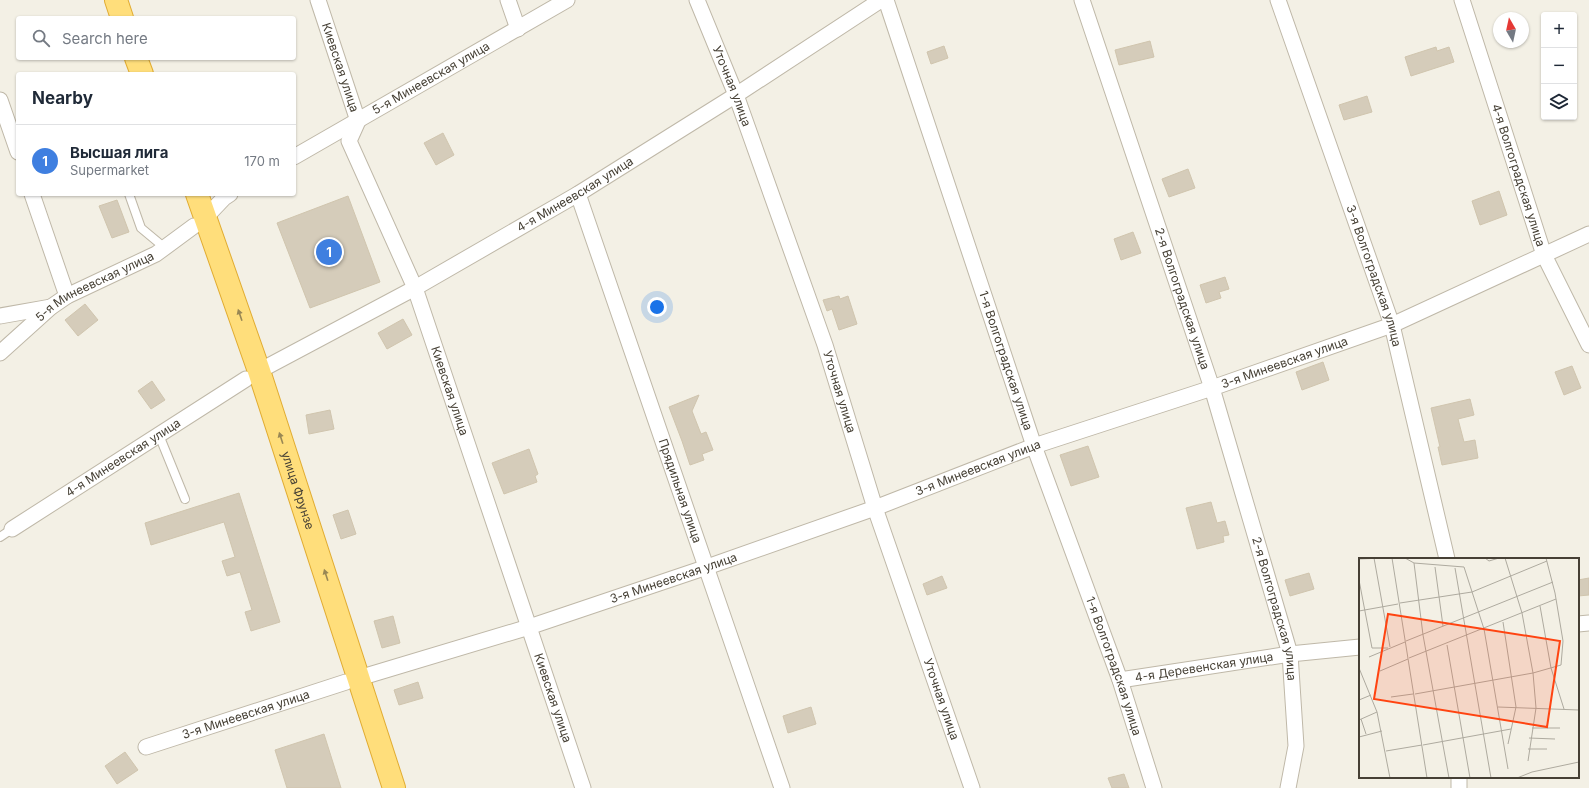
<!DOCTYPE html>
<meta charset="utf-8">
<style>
:root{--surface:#fff;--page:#f2f2f3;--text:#1f2937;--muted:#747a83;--line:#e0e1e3;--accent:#f41}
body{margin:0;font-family:Inter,sans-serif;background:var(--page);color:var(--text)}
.controls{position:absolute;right:12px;top:12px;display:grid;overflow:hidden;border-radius:4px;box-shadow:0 1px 3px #0004}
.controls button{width:36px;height:36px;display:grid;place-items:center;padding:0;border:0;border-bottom:1px solid var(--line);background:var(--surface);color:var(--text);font:20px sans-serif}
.compass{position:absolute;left:1493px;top:12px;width:36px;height:36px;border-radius:50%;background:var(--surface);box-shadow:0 1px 3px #0004;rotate:351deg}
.you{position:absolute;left:657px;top:307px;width:14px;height:14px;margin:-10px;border:3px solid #fff;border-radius:50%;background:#1a73e8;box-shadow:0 0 0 6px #1a73e833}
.badge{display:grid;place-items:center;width:26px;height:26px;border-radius:50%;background:var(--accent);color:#fff;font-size:13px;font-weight:700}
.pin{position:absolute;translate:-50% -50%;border:2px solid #fff;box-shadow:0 1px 4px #0006}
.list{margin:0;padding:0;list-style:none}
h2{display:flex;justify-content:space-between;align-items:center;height:52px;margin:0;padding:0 16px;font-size:17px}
h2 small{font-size:13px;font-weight:400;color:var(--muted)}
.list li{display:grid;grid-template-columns:26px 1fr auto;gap:12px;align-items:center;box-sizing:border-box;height:72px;padding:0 16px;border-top:1px solid var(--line)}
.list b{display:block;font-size:15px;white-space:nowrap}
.list p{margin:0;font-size:13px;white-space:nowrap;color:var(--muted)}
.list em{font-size:13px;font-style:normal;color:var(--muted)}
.icon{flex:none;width:22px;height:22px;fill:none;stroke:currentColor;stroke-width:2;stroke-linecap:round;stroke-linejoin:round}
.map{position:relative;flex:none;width:1589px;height:788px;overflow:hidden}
.search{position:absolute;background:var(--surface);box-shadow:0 1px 3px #0004;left:16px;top:16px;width:280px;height:44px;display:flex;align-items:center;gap:10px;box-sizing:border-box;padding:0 14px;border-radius:4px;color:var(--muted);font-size:15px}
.panel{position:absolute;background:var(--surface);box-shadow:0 1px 3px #0004;left:16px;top:72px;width:280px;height:124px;border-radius:4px}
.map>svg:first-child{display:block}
</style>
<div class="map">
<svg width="1589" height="788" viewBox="0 0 1589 788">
<rect width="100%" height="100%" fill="#f3f0e5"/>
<g fill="#d5ccba" stroke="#d0c5ae">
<polygon points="1150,41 1154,57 1119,65 1115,50"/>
<polygon points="944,46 948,58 931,64 927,52"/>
<polygon points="1436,47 1437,51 1449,47 1454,62 1411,76 1405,57"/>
<polygon points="1367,96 1372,112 1344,120 1339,105"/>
<polygon points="443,133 454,155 436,165 424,143"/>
<polygon points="1188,169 1195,188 1169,197 1162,179"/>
<polygon points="1499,191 1507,215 1480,225 1472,201"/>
<polygon points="348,196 380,282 310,308 277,223"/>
<polygon points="117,200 129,232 112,238 99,206"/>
<polygon points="1133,232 1141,253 1121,260 1114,239"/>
<polygon points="1225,277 1229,289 1219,292 1221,298 1206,303 1200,285"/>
<polygon points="839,296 840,299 848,296 857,324 839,330 832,309 827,311 823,300"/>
<polygon points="85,304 98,320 78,336 65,320"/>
<polygon points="403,319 412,335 387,349 378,333"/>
<polygon points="1323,362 1329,380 1302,390 1296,372"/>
<polygon points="1572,366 1581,388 1564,395 1555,372"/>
<polygon points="152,381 165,400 151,409 138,391"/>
<polygon points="699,395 692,411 701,434 706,432 713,450 702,454 704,460 690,465 682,441 669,407"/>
<polygon points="1470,399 1474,415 1458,419 1464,442 1475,440 1478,458 1442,465 1438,447 1440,447 1431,408"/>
<polygon points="330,410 334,429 309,434 306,415"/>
<polygon points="1088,446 1099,477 1071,486 1060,455"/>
<polygon points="529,449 538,474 535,476 537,482 504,494 492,463"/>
<polygon points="239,493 280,622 251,631 245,612 252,610 240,572 227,576 222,561 235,557 224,522 151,545 145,523"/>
<polygon points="1211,502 1217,523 1225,521 1229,535 1223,536 1224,542 1197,549 1186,508"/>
<polygon points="348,510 356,534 341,539 333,515"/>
<polygon points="1309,573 1314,589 1290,596 1285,580"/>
<polygon points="942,576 947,588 927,595 923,584"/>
<polygon points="1589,578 1589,595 1578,596 1578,580"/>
<polygon points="393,616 400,643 382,648 374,621"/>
<polygon points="418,682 423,698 399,705 394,690"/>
<polygon points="811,707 816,724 788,733 783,716"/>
<polygon points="324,734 341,788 287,788 275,750"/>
<polygon points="125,752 138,770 117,784 105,766"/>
<polygon points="1124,774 1129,788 1112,788 1108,778"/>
</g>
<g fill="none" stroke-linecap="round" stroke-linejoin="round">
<g stroke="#bfb8a8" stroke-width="10">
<g id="service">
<polyline points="129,194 141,228 165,248"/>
<polyline points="159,435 185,499"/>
<polyline points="0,537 12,529"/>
</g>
</g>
<g stroke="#bfb8a8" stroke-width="17">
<g id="minor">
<path id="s1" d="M 318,0 L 358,121 L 349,141 L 415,288 L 583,788"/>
<polyline points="508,0 518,29"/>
<path id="s2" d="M 697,0 L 736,95 L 825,345 L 875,508 L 972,788"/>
<path id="s3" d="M 886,0 L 1034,446 L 1120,680 L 1154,788"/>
<path id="s4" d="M 1082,0 L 1212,388 L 1290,654 L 1296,746 L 1288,788"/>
<path id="s5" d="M 1278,0 L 1392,325 L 1447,559"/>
<path id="s6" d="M 1462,0 L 1544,255 L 1589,345"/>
<polyline points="0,100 18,152"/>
<path id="s7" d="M 294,157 L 567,0"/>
<polyline points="32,194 67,296"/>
<path id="s8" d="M 578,194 L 782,788"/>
<polyline points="205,218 224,198 230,194"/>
<polyline points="0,316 51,307"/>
<path id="s9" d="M 0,353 L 51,307 L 67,296 L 156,254 L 194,226"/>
<path id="s10" d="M 259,371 L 415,288 L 578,194 L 736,95 L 881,0"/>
<path id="s11" d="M 12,529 L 246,379"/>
<polyline points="1578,624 1589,623"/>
<path id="s12" d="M 359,678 L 529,627 L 707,567 L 875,508 L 1034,446 L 1212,388 L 1392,325 L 1589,234"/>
<path id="s13" d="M 1120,680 L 1290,654 L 1360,647"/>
<path id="s14" d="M 146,747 L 346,682"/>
<polyline points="1459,788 1459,777"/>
</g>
</g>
<g stroke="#e1ac32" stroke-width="24">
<g id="trunk">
<polyline points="116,0 122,18"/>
<polyline points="136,58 142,74"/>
<path id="s15" d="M 197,194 L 259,371 L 394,788"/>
</g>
</g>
<use href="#service" stroke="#fff" stroke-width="8"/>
<use href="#minor" stroke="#fff" stroke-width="15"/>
<use href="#trunk" stroke="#ffde7b" stroke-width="22"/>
</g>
<defs><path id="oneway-solid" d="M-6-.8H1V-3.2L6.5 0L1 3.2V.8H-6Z"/></defs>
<g fill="#998754">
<use href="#oneway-solid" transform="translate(240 315) rotate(-109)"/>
<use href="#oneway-solid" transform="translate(281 438) rotate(-108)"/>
<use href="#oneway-solid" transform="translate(326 575) rotate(-108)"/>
</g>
<g text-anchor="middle" stroke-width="3" stroke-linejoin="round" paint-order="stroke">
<g font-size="12" fill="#464035" stroke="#fff">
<text dy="4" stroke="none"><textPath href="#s1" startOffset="71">Киевская улица</textPath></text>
<text dy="4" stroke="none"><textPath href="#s7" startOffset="158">5-я Минеевская улица</textPath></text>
<text dy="4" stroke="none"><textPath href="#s2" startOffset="93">Уточная улица</textPath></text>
<text dy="4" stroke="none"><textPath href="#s6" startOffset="184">4-я Волгоградская улица</textPath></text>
<text dy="4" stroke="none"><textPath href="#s10" startOffset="362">4-я Минеевская улица</textPath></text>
<text dy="4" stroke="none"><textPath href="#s5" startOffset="292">3-я Волгоградская улица</textPath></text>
<text dy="4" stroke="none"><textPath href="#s9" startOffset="117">5-я Минеевская улица</textPath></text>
<text dy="4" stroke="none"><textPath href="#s4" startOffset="315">2-я Волгоградская улица</textPath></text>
<text dy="4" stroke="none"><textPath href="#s3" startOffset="380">1-я Волгоградская улица</textPath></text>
<text dy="4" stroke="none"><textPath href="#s12" startOffset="978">3-я Минеевская улица</textPath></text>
<text dy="4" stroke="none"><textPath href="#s1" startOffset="419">Киевская улица</textPath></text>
<text dy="4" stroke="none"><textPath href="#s2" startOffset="417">Уточная улица</textPath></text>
<text dy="4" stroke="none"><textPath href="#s11" startOffset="132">4-я Минеевская улица</textPath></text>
<text dy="4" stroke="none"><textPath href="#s12" startOffset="654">3-я Минеевская улица</textPath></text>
<text dy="4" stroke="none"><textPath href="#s15" startOffset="313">улица Фрунзе</textPath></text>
<text dy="4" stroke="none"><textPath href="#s8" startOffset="314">Прядильная улица</textPath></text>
<text dy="4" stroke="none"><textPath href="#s12" startOffset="330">3-я Минеевская улица</textPath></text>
<text dy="4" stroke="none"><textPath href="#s4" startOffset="639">2-я Волгоградская улица</textPath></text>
<text dy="4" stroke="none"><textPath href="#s3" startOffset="704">1-я Волгоградская улица</textPath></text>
<text dy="4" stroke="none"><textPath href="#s13" startOffset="85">4-я Деревенская улица</textPath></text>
<text dy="4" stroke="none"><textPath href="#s1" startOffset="743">Киевская улица</textPath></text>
<text dy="4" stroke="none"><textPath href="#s2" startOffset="741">Уточная улица</textPath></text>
<text dy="4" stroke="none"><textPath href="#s14" startOffset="105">3-я Минеевская улица</textPath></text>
</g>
</g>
<g transform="translate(1359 558)">
<rect width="220" height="220" fill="#f3f0e5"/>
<path fill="none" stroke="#aeaa9f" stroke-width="1" d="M 15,0 L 31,89M 33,0 L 68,220M 46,0 L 55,5 L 105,9 L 125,71 L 149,211M 126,0 L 130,3 L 140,0M 146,0 L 163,55 L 174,115 L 177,150 L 169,203M 0,1 L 25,0M 55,5 L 64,77 L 90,220M 76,9 L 84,68M 96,10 L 132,220M 0,22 L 13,90 L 29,90M 41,45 L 113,34 L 188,3M 181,48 L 192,110 L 205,151M 0,53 L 39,46M 144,64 L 157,149 L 149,186M 47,83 L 194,24M 88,87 L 111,220M 10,99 L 46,84M 50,100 L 197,41M 0,110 L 18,154 L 31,220M 21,113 L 49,101M 56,136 L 174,115 L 202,107 L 204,83 L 196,35 L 187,0M 32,139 L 54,136M 0,142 L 12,137M 139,149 L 220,152M 2,161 L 7,176M 0,162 L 18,154M 173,170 L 201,170M 0,179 L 23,173M 170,180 L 196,181M 64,187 L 152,171M 169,191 L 188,191M 27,193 L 63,187M 158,220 L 173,214 L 220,204"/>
<path fill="#f41" fill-opacity="0.15" stroke="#f41" stroke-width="2" d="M 29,56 L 201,83 L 188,169 L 15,141 Z"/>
<rect width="220" height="220" fill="none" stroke="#464035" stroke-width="2"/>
</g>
</svg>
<div class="controls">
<button>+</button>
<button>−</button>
<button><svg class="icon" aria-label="layers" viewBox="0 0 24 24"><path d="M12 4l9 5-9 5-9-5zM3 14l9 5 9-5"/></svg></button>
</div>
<svg class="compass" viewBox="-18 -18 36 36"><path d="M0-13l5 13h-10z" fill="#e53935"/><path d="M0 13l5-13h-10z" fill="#747a83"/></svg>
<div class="you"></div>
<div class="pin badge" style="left:329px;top:252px;background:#3f7fe0">1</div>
<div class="search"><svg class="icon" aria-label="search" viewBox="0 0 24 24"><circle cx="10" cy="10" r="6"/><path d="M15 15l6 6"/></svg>Search here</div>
<section class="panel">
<h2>Nearby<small></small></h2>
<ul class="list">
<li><span class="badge" style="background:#3f7fe0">1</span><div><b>Высшая лига</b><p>Supermarket</p></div><em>170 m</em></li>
</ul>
</section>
</div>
